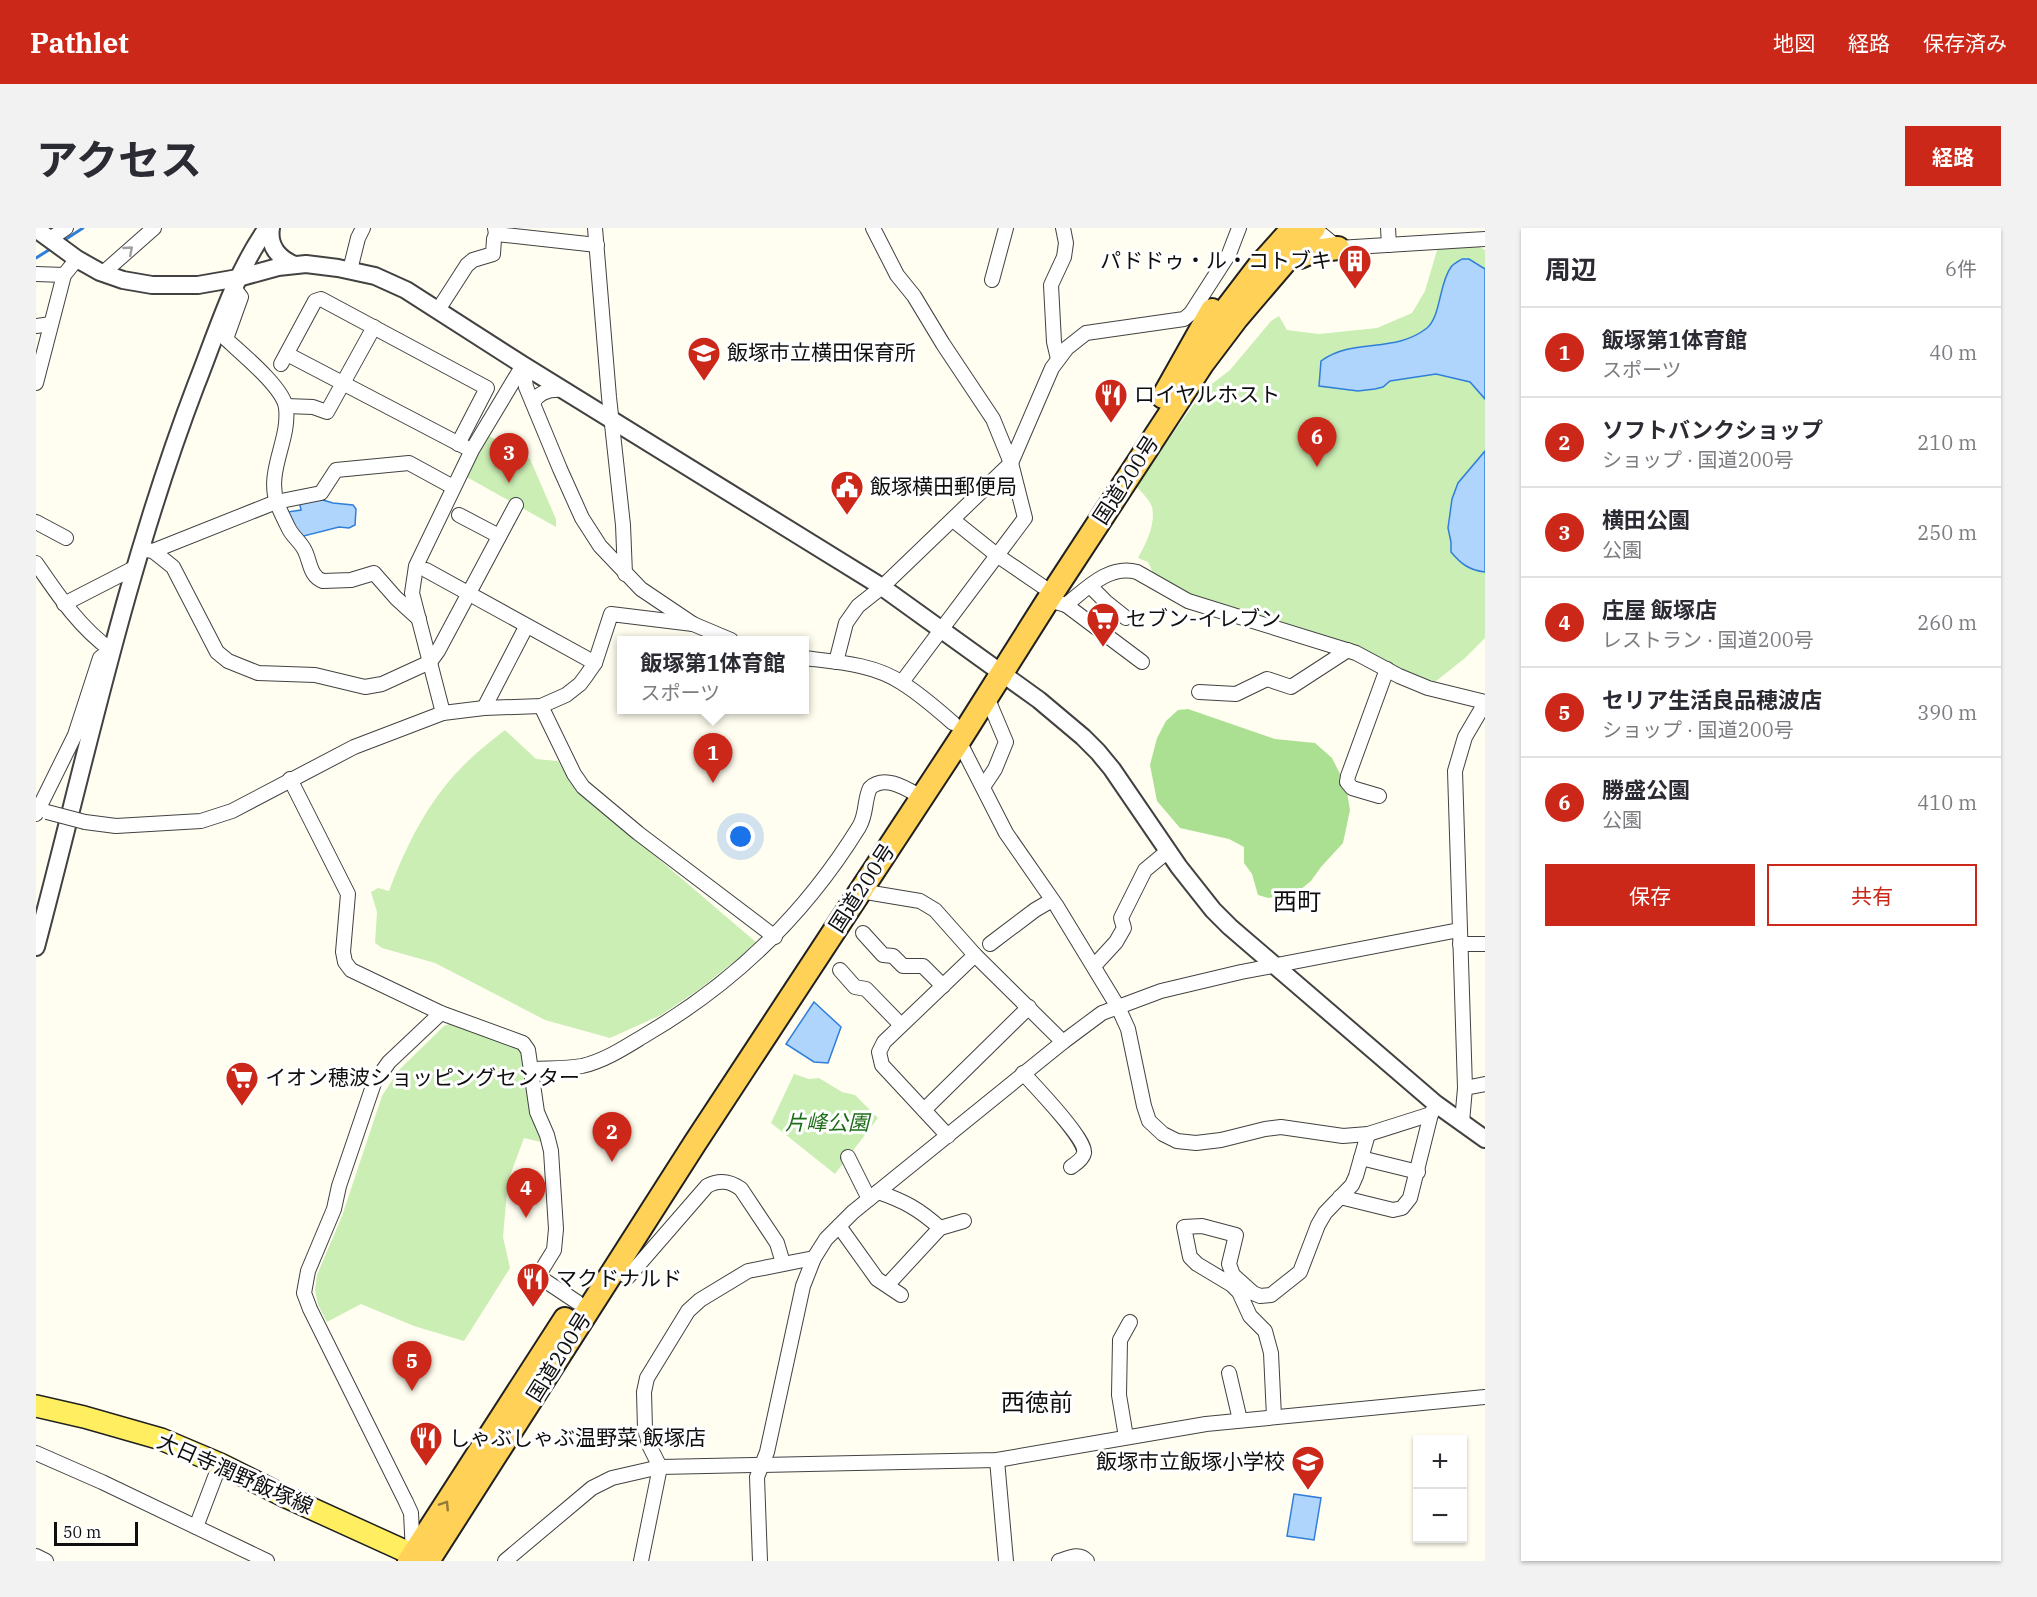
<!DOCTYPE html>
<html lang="ja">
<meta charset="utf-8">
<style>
:root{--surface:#fff;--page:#f2f2f3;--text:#2b2b33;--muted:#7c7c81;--line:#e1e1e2;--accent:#cc2819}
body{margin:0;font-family:"IBM Plex Serif","Noto Sans JP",serif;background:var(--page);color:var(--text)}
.controls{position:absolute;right:18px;bottom:18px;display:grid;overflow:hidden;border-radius:0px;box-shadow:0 2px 4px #0004}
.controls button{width:54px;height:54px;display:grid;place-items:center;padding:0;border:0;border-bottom:2px solid var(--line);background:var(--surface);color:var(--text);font:30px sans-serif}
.scale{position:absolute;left:18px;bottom:15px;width:84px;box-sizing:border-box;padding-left:6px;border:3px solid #0f0f0f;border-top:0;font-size:16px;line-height:21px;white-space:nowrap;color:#0f0f0f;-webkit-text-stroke:4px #fff;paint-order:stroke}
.you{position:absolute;left:705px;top:609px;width:21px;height:21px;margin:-15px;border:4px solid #fff;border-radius:50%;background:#1a73e8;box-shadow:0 0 0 9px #1a73e833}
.badge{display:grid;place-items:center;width:39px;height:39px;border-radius:50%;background:var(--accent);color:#fff;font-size:20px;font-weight:700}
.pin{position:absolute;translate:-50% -50px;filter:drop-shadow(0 2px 3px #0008)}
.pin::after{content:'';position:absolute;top:32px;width:21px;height:18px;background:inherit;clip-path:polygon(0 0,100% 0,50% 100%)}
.popup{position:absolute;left:581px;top:408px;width:192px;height:78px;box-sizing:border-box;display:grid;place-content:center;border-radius:0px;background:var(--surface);filter:drop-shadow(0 2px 4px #0005);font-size:20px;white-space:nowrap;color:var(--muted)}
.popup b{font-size:22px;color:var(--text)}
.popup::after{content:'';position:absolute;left:50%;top:100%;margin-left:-12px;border:12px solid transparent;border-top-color:var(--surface)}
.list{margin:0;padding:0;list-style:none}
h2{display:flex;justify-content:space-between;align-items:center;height:78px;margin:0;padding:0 24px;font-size:26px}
h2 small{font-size:20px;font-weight:400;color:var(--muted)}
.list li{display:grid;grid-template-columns:39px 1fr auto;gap:18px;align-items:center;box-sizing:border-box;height:90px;padding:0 24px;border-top:2px solid var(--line)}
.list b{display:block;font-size:22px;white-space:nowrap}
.list p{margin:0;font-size:20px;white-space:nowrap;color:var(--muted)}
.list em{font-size:20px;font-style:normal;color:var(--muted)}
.actions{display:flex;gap:12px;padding:18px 24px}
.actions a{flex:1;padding:14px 0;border:2px solid var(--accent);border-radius:0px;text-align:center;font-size:21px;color:var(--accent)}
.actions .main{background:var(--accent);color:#fff}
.map{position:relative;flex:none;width:1449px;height:1333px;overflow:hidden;border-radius:0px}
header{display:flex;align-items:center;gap:36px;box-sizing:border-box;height:84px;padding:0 30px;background:var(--accent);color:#fff}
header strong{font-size:28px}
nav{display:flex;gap:33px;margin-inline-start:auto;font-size:21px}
.intro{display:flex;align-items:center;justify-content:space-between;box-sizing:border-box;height:144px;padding:0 36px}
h1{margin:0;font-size:42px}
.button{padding:15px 27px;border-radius:0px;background:var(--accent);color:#fff;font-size:21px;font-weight:700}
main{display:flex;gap:36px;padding:0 36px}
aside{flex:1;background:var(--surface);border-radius:0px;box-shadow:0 2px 4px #0004}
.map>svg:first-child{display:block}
</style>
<header>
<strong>Pathlet</strong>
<nav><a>地図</a><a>経路</a><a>保存済み</a></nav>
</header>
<div class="intro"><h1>アクセス</h1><a class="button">経路</a></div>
<main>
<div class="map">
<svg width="1449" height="1333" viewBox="0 0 1449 1333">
<rect width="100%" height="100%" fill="#fffef0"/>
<g fill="#cbeeb5">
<path d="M 1440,17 L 1449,22 L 1449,410 L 1429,430 L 1394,458 L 1160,371 L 1118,347 L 1112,334 L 1102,330 C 1110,315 1120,296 1116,279 C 1114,272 1106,265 1101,259 L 1102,254 L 1168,162 L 1194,142 L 1235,93 L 1243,88 L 1251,102 L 1283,106 L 1341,100 L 1376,85 L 1389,63 L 1402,19 Z"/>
<polygon points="453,208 494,231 520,291 520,299 429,248"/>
<path d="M 469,502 L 500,531 L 522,533 L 536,557 L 721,715 L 665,760 L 625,787 L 574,810 L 509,792 L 399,735 L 346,720 L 339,715 L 341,684 L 335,664 L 342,660 L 353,663 C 370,618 392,573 426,539 C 439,525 454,514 469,502 Z"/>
<polygon points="416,795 482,818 487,823 496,884 505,914 488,910 472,953 467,1009 474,1040 428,1113 378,1098 325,1076 291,1094 282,1077 279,1062 281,1047 306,988 346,868 362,843 408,798"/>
<polygon points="758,846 773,851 783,850 806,864 819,867 842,890 799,946 735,895"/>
</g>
<polygon fill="#abe093" points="1152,481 1239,511 1279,515 1296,530 1310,558 1314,582 1307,615 1285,639 1275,653 1260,665 1232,670 1222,667 1216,646 1208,635 1208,619 1193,611 1144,600 1121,573 1114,537 1121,510 1130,493 1142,482"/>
<g fill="#afd5fc" stroke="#2f7fda" stroke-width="1.5">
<path d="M 1426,31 L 1433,31 L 1449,41 L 1449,171 L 1434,154 L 1400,146 L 1354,153 L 1347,159 L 1339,161 L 1322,163 L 1283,158 L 1285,133 C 1318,109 1358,126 1391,100 C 1405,88 1403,55 1415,39 C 1417,36 1423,33 1426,31 Z"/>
<path d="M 1449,223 L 1449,344 C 1433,342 1425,336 1415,324 L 1415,314 L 1412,300 L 1416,271 L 1422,255 Z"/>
<polygon points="280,270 297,275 317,277 320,281 319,297 313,300 303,299 264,309 251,284 265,282 263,272"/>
<polygon points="778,774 805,799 792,835 778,834 750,816"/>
<polygon points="1258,1266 1285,1270 1278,1312 1251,1308"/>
</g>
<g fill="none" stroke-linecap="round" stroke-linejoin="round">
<g stroke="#2f7fda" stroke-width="3">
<polyline points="27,13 47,0"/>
<polyline points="0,30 16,20"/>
</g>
<g stroke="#424242" stroke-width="16">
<g id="minor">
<polyline points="459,0 460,6 561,17"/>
<polyline points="559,0 573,169 587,297 589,346"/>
<polyline points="837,0 861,47 878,68 907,116 957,191 975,235 989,290 866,454"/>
<polyline points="1278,0 1302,20 1449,11"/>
<polyline points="1352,0 1353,17"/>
<polyline points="14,11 30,0"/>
<polyline points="314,42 322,10 327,0"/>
<polyline points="67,45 118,0"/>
<polyline points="0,46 28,47"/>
<polyline points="956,52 970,0"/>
<path d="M 198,60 L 205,69 L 190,111 C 205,125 248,160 250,180 C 254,212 230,243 241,275 C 244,283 249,293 253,301 C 257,309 265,314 269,323 C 274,333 274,349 287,353 L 315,352 L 338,345 L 360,370 L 383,391"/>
<polyline points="402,82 431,37 437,32 457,26 458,11 460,6"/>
<polyline points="0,98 15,96"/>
<polyline points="251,126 429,219"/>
<polyline points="1022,131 1018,114 1015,57 1028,29 1030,15 1027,0"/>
<polyline points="245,136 279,73 285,71 451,160 422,216"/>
<polyline points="487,137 490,159 524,241 546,290 564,318 605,361 657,396 695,412"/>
<polyline points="0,155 28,47 41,31"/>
<path d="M 497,175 C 503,163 515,161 527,162"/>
<polyline points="250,178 277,179 291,184 338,99"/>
<polyline points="423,287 463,308"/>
<polyline points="917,292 962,328 1006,358"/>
<polyline points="0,294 30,310"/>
<polyline points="104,321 117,323 137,339 181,424 192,433 222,445 279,447 329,459 346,456 394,434 402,423 480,277"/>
<polyline points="117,323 240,274 285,265 300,242 373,235 417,259"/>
<path d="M 0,335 C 22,367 43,399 75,422 L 64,430 L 39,507 L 0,586"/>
<polyline points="390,342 559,435"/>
<polyline points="1054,358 1070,374 1090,390"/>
<path d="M 1012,372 L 1030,377 C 1050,361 1073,336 1101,344 L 1152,373 L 1320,425 L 1363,448 L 1392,460 L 1449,474"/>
<polyline points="28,376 98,340"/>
<polyline points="1030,377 1106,434"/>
<path d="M 768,430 C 801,434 838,436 866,455 C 884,466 901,481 917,495"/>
<polyline points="800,434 810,395 822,378 846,359 975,235 1016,140 1031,120 1050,105 1148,91 1155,85 1193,26 1203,0"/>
<polyline points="1163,464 1200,466 1231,451 1255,459 1312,422"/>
<polyline points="505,478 538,546 547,559 602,605 739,709"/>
<polyline points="448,480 490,399"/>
<polyline points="407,485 376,365 380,338 436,222 487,137"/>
<polyline points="923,513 970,605 1020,677 1082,779 1092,801 1108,878 1113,893 1127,906 1141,913 1160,915 1185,912 1229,901 1245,899 1307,908 1332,906 1395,886 1400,876"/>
<polyline points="254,551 312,666 307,724 309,734 315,742 405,785 487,815 492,822 501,884 511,907 515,923 520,1001 518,1022 502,1048 541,1074"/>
<polyline points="947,559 959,541 970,514 951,469"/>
<polyline points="1343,568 1316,560 1311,554 1312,548 1351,441"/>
<polyline points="49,594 80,598 165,593 196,583 318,519 407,485 448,480 505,478 530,467 544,456 550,448 559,435 575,386 657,396"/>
<polyline points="824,663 884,673 899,682 939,727 848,814 843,824 846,837 912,908"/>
<polyline points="827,705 847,727 857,728 867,738 887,738 907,758"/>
<polyline points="954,716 999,682 1016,672"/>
<polyline points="1424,716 1449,716"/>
<polyline points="939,727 1027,814"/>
<polyline points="1058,738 1080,714 1088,700 1085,690 1109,642 1132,623"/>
<polyline points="804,742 819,759 830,761 865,797"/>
<path d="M 496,841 C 512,840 530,841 546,838 C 569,833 591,818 611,806 C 698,755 770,685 823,599 C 831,586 828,572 834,560 C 849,546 871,561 885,569"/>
<path d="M 987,845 C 998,857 1051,912 1048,925 C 1047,931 1039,936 1035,939"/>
<polyline points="1429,860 1449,856"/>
<polyline points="888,882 993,779"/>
<polyline points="1426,894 1429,860 1419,543 1429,509 1449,475"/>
<polyline points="812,929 833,971"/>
<polyline points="1325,930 1382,944"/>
<path d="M 842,964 C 868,973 883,981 904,1000 L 855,1053"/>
<polyline points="1304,969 1357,982 1366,980 1374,970 1395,886"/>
<polyline points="803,998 841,1051 865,1067"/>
<polyline points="904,1000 928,993"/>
<path d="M 579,1041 L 592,1049 L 671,958 C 684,951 694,953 705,961 L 741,1015 L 747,1035"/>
<polyline points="1193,1145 1204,1192"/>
<polyline points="1238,1189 1235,1125 1229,1103 1214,1088 1203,1064 1196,1057 1161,1036 1154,1029 1148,999 1166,998 1200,1007 1193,1036 1197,1047 1217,1065 1224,1068 1235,1067 1264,1044 1282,997 1289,985 1316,957 1320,948 1332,906"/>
<polyline points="1090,1209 1083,1167 1084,1112 1094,1094"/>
<polyline points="0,1225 66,1254 231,1333"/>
<polyline points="961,1232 970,1333"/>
<polyline points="160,1299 184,1236"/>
<polyline points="377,1325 375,1285 370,1274 274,1081 268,1065 272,1043 298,981 303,958 338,855 353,834 405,785"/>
<polyline points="0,1328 10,1333"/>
<polyline points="469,1333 556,1260 576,1250 624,1239 961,1232 1170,1196 1449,1169"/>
<polyline points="605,1333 624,1239 614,1219 609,1201 608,1164 611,1150 652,1083 664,1072 712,1043 778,1030"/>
<polyline points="724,1333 721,1249 731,1224 767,1058 778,1030 790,1011 817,984 1027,814 1066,785 1125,763 1205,744 1423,702"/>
<path d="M 1023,1333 C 1033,1330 1043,1324 1051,1333"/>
</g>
</g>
<g stroke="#424242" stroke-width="20">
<g id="tertiary">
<path d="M 235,0 C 232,18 243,31 259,37"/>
<polyline points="0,1 41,31 64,44 87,52 116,57 162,57 202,50 242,39 270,36 302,40 339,48 370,62 487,137 846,359 1003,472 1047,509 1062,524 1076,541 1143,639 1177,682 1194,699 1400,876 1449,911"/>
<path d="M 0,719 C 50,530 90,340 160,157 C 181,104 198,47 231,0"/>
</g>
</g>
<g stroke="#202020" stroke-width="24">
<polyline id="primary" points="0,1178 48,1189 125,1211 184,1236 248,1268 391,1333"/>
</g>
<g stroke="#202020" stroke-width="26">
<g id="trunk">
<polyline points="1264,29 1278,23 1302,20"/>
<polyline points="1175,101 1223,38 1257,0"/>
<polyline points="1127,169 1176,82"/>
<polyline points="373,1333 529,1091"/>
<polyline points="392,1333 659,915 923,513 1012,372 1167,135 1201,90 1278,0"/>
</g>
</g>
<use href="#minor" stroke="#fff" stroke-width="14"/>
<use href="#tertiary" stroke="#fff" stroke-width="16"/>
<use href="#primary" stroke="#ffee60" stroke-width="21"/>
<use href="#trunk" stroke="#ffd257" stroke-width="22"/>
<g stroke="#424242" stroke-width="16" stroke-linecap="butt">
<polyline id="minor-bridge" points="11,584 49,594"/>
</g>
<use href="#minor-bridge" stroke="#fff" stroke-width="14"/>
</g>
<defs><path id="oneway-chevron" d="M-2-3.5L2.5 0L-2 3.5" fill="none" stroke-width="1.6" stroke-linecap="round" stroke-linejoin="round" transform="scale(1.5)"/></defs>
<use stroke="#9f9f9f" href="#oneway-chevron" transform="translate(93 22) rotate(-41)"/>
<use stroke="#937a37" href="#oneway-chevron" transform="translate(409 1277) rotate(-57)"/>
<defs>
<g id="building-pin" transform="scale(1.725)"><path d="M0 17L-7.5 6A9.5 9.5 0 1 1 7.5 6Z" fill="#cc2819" stroke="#fff"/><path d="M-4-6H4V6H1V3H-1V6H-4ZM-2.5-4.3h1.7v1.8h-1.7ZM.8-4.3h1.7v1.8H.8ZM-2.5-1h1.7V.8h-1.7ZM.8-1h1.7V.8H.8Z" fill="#fff"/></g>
<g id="school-pin" transform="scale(1.725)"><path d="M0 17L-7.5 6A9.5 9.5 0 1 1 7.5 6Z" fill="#cc2819" stroke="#fff"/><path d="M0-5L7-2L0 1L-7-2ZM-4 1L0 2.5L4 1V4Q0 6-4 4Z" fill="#fff"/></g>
<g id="restaurant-pin" transform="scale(1.725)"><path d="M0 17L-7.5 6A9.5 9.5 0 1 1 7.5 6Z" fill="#cc2819" stroke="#fff"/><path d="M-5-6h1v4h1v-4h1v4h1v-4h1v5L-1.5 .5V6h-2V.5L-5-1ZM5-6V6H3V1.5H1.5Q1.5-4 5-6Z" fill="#fff"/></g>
<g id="civic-pin" transform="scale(1.725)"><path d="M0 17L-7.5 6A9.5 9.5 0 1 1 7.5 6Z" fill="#cc2819" stroke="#fff"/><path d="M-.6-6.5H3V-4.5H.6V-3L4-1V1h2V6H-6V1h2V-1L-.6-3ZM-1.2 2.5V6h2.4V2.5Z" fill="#fff"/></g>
<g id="supermarket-pin" transform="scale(1.725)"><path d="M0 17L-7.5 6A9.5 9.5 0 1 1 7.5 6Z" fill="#cc2819" stroke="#fff"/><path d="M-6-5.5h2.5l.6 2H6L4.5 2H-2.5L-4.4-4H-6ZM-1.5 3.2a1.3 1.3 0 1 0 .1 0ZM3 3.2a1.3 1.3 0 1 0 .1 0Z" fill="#fff"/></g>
</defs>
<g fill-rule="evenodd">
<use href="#building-pin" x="1319" y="33"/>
<use href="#school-pin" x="668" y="125"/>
<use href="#restaurant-pin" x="1075" y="167"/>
<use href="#civic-pin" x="811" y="259"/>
<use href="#supermarket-pin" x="1067" y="391"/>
<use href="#supermarket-pin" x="206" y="850"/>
<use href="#restaurant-pin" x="497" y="1051"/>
<use href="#restaurant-pin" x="390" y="1210"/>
<use href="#school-pin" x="1272" y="1234"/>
</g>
<g text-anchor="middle" stroke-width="6" stroke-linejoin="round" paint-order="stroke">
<g font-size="21" fill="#0f0f0f" stroke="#fff" text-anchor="start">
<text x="1296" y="40" text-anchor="end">パドドゥ・ル・コトブキ</text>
<text x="691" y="132">飯塚市立横田保育所</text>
<text x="1098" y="174">ロイヤルホスト</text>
<text x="834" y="266">飯塚横田郵便局</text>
<text x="1090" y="398">セブン-イレブン</text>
<text x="229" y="857">イオン穂波ショッピングセンター</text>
<text x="520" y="1058">マクドナルド</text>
<text x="413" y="1217">しゃぶしゃぶ温野菜 飯塚店</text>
<text x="1249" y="1241" text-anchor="end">飯塚市立飯塚小学校</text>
</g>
<g font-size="21" fill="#0f0f0f" stroke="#fff">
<text transform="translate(1090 252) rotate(-57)" y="7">国道200号</text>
<text transform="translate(826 660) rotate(-57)" y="7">国道200号</text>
<text transform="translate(523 1129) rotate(-58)" y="7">国道200号</text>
<text transform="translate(199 1246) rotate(24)" y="7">大日寺潤野飯塚線</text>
</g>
<g font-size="21" font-style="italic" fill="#1e6d18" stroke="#fff">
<text x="791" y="902">片峰公園</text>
</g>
<g font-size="24" fill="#0f0f0f" stroke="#fff">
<text x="1261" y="682">西町</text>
<text x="1001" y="1183">西徳前</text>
</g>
</g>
</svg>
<div class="controls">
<button>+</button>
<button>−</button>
</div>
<div class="scale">50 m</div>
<div class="you"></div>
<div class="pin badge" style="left:677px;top:555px">1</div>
<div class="popup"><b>飯塚第1体育館</b>スポーツ</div>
<div class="pin badge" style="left:576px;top:934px">2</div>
<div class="pin badge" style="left:473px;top:255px">3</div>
<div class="pin badge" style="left:490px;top:990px">4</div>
<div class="pin badge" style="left:376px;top:1163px">5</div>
<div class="pin badge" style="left:1281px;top:239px">6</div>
</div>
<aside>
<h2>周辺<small>6件</small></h2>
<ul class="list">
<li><span class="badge">1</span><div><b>飯塚第1体育館</b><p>スポーツ</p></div><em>40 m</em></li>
<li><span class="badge">2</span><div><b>ソフトバンクショップ</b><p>ショップ · 国道200号</p></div><em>210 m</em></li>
<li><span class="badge">3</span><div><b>横田公園</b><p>公園</p></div><em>250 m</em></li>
<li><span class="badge">4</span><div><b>庄屋 飯塚店</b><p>レストラン · 国道200号</p></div><em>260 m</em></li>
<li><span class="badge">5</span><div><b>セリア生活良品穂波店</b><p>ショップ · 国道200号</p></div><em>390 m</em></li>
<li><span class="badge">6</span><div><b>勝盛公園</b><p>公園</p></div><em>410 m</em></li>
</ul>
<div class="actions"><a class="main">保存</a><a>共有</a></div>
</aside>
</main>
